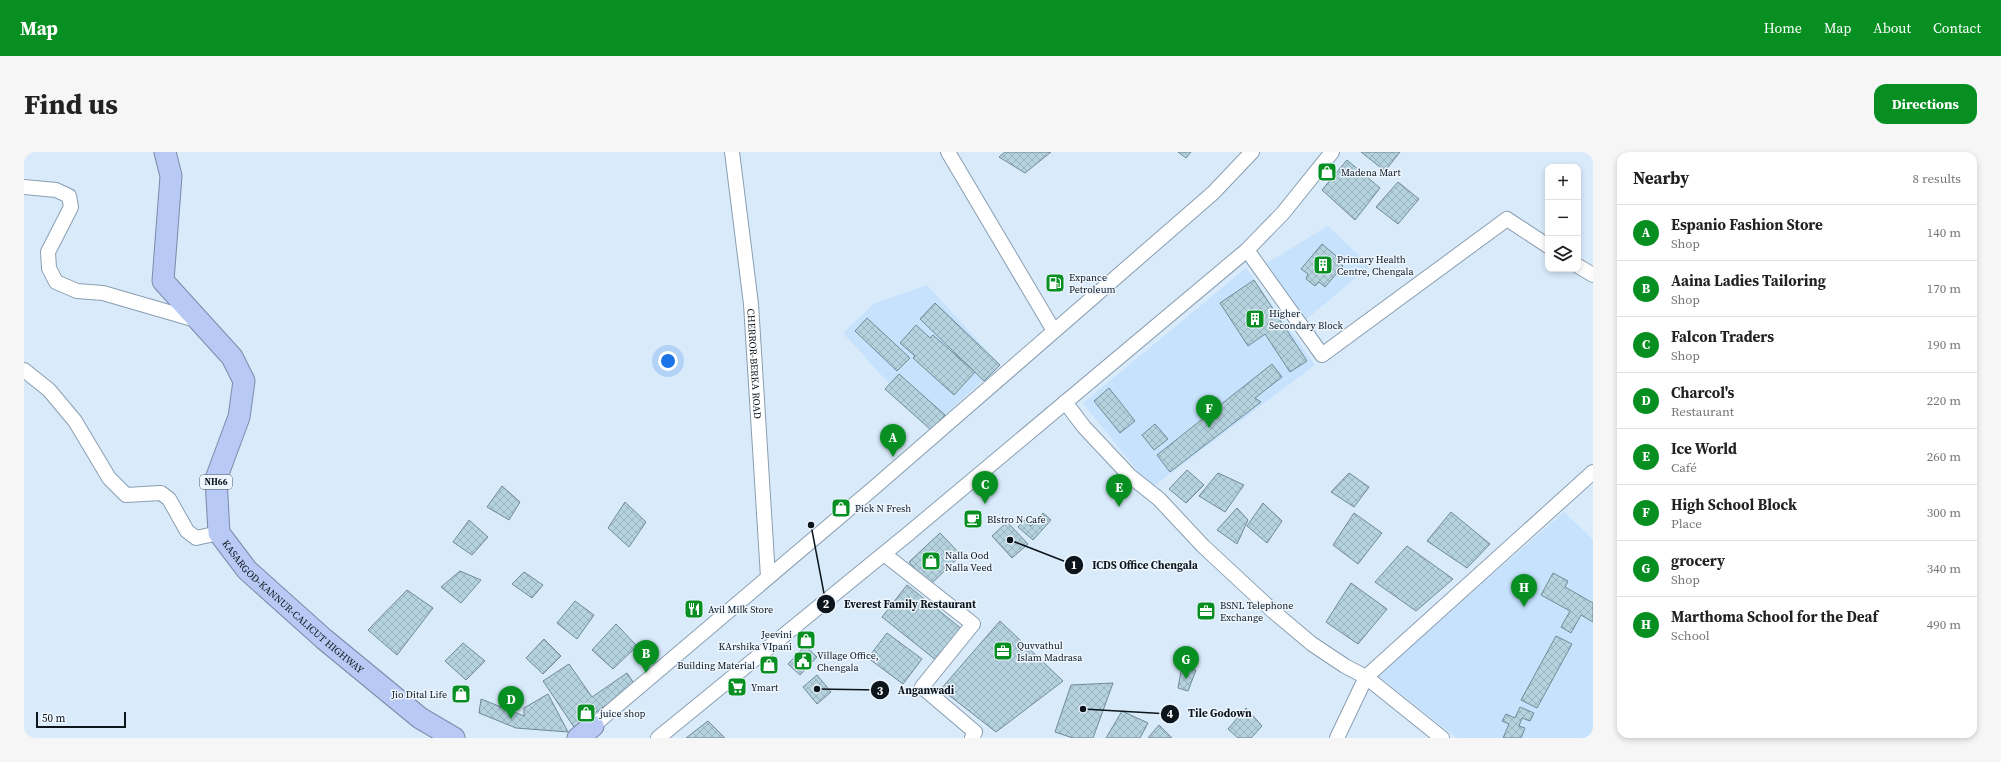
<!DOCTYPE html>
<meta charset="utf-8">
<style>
:root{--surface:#fff;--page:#f6f6f6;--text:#222;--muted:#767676;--line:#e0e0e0;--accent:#079021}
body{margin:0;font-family:"Source Serif 4",serif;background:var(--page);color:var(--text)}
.controls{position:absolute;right:12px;top:12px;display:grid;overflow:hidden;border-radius:8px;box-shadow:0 2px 6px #0003}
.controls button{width:36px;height:36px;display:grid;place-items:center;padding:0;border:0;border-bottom:1px solid var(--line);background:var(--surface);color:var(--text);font:20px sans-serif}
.scale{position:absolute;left:12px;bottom:10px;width:90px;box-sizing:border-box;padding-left:4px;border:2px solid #0d151c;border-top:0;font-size:11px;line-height:14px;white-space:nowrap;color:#0d151c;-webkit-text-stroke:3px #eef6ff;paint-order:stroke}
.you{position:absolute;left:644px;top:209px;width:14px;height:14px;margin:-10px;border:3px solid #fff;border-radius:50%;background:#1a73e8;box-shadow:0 0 0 6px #1a73e833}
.badge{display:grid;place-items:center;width:26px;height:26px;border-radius:50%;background:var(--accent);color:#fff;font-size:13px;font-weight:700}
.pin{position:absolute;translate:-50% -33px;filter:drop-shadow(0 1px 2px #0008)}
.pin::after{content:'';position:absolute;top:21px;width:14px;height:12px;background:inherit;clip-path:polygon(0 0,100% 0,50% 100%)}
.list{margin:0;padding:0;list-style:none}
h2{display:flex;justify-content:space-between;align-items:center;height:52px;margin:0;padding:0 16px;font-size:17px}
h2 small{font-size:13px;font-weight:400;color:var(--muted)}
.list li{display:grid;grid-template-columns:26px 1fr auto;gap:12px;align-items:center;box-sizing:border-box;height:56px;padding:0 16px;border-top:1px solid var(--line)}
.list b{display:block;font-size:15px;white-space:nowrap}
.list p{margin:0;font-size:13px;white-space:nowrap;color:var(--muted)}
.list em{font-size:13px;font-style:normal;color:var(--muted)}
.icon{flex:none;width:22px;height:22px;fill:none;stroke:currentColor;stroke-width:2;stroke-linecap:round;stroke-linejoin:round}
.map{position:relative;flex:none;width:1569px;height:586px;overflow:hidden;border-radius:12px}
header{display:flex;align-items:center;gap:24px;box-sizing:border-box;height:56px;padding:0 20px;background:var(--accent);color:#fff}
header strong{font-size:19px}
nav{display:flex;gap:22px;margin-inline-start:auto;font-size:14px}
.intro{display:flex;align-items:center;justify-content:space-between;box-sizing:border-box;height:96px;padding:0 24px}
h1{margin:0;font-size:28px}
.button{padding:10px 18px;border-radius:12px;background:var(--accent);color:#fff;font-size:14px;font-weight:700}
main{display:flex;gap:24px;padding:0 24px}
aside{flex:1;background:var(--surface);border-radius:12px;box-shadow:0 2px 6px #0003}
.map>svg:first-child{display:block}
</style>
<header>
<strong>Map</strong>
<nav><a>Home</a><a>Map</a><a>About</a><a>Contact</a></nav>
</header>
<div class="intro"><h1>Find us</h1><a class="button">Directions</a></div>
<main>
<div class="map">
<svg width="1569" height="586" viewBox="0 0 1569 586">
<defs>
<pattern id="building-cross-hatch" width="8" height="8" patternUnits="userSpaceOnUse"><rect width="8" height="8" fill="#b5d2df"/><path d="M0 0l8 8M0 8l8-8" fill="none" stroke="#9ab3bf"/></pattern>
</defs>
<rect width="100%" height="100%" fill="#d9eafb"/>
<g fill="#c6e2fc">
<polygon points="1304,74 1346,114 1279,170 1240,113"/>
<polygon points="1222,116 1291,213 1127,336 1059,251"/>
<polygon points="903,133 976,213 906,276 819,181 851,151"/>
<polygon points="1540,360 1569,388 1569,586 1433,586 1353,523"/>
</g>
<g fill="url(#building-cross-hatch)" stroke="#6f8b97">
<polygon points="981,0 1027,0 1001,21 975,5"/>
<polygon points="1154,0 1167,0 1162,6"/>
<polygon points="1337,0 1376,0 1361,19"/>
<polygon points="1323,8 1356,36 1331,68 1298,38"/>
<polygon points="1374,30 1395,47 1374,72 1352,55"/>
<polygon points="1298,92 1317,108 1315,111 1319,114 1301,135 1295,130 1291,134 1282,127 1284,122 1277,117"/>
<polygon points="1230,128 1283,209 1266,220 1241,182 1224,194 1196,151"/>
<polygon points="911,151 976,213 960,229 896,167"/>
<polygon points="843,166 886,206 873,219 831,179"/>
<polygon points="892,173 906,186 909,183 951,220 930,243 889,206 891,204 876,191"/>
<polygon points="1248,212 1258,225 1231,246 1237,250 1146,320 1133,303"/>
<polygon points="875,222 921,263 907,278 861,237"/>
<polygon points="1085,236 1111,269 1096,281 1070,249"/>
<polygon points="1131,272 1144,287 1130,298 1118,283"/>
<polygon points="1163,318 1180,333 1162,351 1145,337"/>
<polygon points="1194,321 1220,333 1201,360 1175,344"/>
<polygon points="1325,321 1345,335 1330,355 1307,340"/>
<polygon points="478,334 496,350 485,368 463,355"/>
<polygon points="601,350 622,370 605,395 584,376"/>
<polygon points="1239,351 1258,369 1243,391 1223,374"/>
<polygon points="1213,356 1224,368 1213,392 1193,378"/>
<polygon points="1427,360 1466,392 1443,416 1403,389"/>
<polygon points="1019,361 1027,368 1009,388 994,375 1000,368 1007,374"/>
<polygon points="1330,361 1358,381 1334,412 1309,393"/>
<polygon points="445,368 464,385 448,403 429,390"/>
<polygon points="983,370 1004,392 988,406 968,384"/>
<polygon points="916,381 937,403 906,433 885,410"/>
<polygon points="1383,394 1429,427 1392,459 1351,430"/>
<polygon points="436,419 457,428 437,451 417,435"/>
<polygon points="500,420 519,433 508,446 488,432"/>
<polygon points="1529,421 1544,429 1541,435 1569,451 1569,470 1557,463 1547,481 1537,475 1546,459 1517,443"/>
<polygon points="1327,431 1363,457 1334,492 1302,470"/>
<polygon points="883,433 939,478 913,509 858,465"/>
<polygon points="383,438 409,456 373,503 344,478"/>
<polygon points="551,449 570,463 553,487 533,471"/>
<polygon points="976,469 1039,529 972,580 917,537"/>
<polygon points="592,472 613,494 589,517 568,498"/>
<polygon points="863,481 898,507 879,532 844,506"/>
<polygon points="1532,484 1548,492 1513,556 1497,548"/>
<polygon points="520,487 537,504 519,522 502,506"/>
<polygon points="439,491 461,509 442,528 421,509"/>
<polygon points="781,494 793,505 776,523 764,512"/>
<polygon points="545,512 568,545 603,521 611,533 550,575 519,529"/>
<polygon points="1172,518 1164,539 1154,536 1157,519"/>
<polygon points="793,523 807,540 793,552 779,535"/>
<polygon points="1089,531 1069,586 1049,586 1031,580 1047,533"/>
<polygon points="524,542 544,580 492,576 455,561 457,547 500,564 500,556"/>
<polygon points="1496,555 1510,561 1506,569 1498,566 1495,574 1501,576 1497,586 1479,586 1485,572 1478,569 1482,562 1491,566"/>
<polygon points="1222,556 1238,574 1227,586 1214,586 1204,577"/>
<polygon points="1098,559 1124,571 1116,586 1082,586"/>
<polygon points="684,569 701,586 662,586"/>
<polygon points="1135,573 1148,586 1124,586"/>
</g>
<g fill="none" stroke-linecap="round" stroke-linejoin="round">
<g stroke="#899eb1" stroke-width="16">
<g id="minor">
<path id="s1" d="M 708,0 L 727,152 L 744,425"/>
<polyline points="924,0 1030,179"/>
<polyline points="0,35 32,38 45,44 47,55 24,100 25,116 32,130 53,139 79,141 172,168"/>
<polyline points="1223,98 1298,203 1483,67 1524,94"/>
<polyline points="1554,114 1569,123"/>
<polyline points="0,218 25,238 51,269 85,326 102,343 137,341 145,347 163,379 172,386 195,381"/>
<polyline points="1041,250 1060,275 1106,324 1135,347 1179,394 1250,460 1288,492 1321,514 1342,525 1569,320"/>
<polyline points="860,402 949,472 898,535 951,580 948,586"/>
<polyline points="569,574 852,334 1189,41 1228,0"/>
<polyline points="634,586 884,382 1223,98 1259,61 1308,0"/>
<polyline points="1313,586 1342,525 1418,586"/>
</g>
</g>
<g stroke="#7c8aa8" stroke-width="23">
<g id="highway">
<path id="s2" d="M 141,0 L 147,24 L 139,129 L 208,205 L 220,229 L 215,265 L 192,327 L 195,381 L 223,418 L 300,487 L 396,566 L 430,586"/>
<polyline points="554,586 569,574"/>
</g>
</g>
<use href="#minor" stroke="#fff" stroke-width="14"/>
<use href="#highway" stroke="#b7c9f4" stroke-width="21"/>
</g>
<defs>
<g id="shop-square" transform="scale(1)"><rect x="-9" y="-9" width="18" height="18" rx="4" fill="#079021" stroke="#eef6ff"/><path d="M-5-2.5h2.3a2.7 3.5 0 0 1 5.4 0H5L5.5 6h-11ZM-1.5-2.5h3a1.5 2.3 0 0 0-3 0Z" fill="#fff"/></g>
<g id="building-square" transform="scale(1)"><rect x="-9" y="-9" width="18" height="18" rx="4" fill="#079021" stroke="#eef6ff"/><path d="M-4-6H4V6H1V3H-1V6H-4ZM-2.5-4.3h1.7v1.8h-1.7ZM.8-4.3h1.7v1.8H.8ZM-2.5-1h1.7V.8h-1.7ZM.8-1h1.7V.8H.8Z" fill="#fff"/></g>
<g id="fuel-square" transform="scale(1)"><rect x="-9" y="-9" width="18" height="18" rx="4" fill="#079021" stroke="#eef6ff"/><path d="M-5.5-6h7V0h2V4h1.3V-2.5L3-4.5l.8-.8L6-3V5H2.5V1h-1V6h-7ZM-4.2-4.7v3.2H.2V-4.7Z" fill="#fff"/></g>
<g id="cafe-square" transform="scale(1)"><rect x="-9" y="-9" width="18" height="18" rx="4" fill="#079021" stroke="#eef6ff"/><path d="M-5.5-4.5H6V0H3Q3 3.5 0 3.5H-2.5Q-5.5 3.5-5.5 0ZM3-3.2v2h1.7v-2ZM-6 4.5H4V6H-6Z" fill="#fff"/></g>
<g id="restaurant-square" transform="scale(1)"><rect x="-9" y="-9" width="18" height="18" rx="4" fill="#079021" stroke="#eef6ff"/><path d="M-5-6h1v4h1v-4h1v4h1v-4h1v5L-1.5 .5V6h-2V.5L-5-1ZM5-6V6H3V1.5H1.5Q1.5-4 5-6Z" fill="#fff"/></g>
<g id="office-square" transform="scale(1)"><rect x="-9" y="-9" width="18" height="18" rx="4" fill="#079021" stroke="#eef6ff"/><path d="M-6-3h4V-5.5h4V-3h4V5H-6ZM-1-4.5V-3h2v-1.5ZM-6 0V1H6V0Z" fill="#fff"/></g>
<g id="civic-square" transform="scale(1)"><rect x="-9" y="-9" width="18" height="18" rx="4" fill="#079021" stroke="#eef6ff"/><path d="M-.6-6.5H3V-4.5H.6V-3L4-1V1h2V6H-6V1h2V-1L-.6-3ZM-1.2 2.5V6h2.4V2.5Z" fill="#fff"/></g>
<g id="supermarket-square" transform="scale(1)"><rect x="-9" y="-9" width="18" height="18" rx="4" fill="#079021" stroke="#eef6ff"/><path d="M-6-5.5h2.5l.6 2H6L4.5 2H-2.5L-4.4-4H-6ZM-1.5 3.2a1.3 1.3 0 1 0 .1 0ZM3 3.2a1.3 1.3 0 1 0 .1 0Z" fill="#fff"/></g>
</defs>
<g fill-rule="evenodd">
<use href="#shop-square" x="1303" y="20"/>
<use href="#building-square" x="1299" y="113"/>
<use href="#fuel-square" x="1031" y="131"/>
<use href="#building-square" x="1231" y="167"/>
<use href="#shop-square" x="817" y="356"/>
<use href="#cafe-square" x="949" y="367"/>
<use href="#shop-square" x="907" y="409"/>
<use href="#restaurant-square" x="670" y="457"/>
<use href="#office-square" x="1182" y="459"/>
<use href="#shop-square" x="782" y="488"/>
<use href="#office-square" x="979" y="499"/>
<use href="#civic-square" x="779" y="509"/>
<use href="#shop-square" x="745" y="513"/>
<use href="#supermarket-square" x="713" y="535"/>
<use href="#shop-square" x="437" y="542"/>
<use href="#shop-square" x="562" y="561"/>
</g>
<g text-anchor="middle" stroke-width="3" stroke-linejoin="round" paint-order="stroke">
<rect fill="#eef6ff" stroke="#505860" stroke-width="1" x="176" y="323" width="32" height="14" rx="3"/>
<g font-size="9" font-weight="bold" fill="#0d151c">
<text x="192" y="333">NH66</text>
</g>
<g font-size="10" fill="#0d151c" stroke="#eef6ff" text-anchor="start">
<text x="1317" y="24">Madena Mart</text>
<text x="1313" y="111">Primary Health<tspan x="1313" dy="12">Centre, Chengala</tspan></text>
<text x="1045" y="129">Expance<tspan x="1045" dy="12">Petroleum</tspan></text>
<text x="1245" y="165">Higher<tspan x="1245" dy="12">Secondary Block</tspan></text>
<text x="831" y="360">Pick N Fresh</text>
<text x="963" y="371">BIstro N Cafe</text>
<text x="921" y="407">Nalla Ood<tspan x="921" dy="12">Nalla Veed</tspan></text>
<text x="1196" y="457">BSNL Telephone<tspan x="1196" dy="12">Exchange</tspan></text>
<text x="684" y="461">Avil Milk Store</text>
<text x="768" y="486" text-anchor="end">Jeevini<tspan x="768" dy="12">KArshika VIpani</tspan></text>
<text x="993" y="497">Quvvathul<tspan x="993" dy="12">Islam Madrasa</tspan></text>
<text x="793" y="507">Village Office,<tspan x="793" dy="12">Chengala</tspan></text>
<text x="731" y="517" text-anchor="end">Building Material</text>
<text x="727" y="539">Ymart</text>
<text x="423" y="546" text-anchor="end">Jio Dital Life</text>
<text x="576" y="565">juice shop</text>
</g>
<g font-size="10" fill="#0d151c" stroke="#eef6ff">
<text dy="4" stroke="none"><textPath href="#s1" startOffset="213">CHERROR-BERKA ROAD</textPath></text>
<text dy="4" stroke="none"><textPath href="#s2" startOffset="521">KASARGOD-KANNUR-CALICUT HIGHWAY</textPath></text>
</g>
</g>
<path fill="none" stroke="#0d151c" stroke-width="1.5" d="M986 388L1050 413M787 373L802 452M793 537L856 538M1059 557L1146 562"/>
<g fill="#0d151c" stroke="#eef6ff" stroke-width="1.5">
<circle cx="986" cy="388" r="4"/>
<circle cx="787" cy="373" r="4"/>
<circle cx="793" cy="537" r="4"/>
<circle cx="1059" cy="557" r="4"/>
<circle cx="1050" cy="413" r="10"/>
<circle cx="802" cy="452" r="10"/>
<circle cx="856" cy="538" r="10"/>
<circle cx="1146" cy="562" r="10"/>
</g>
<g font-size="12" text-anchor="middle" font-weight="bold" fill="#fff">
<text x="1050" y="417">1</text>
<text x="802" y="456">2</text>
<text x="856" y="543">3</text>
<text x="1146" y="566">4</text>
</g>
<g font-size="11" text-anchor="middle" font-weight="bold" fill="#0d151c" stroke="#eef6ff" stroke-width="3" stroke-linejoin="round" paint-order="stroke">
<text x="1121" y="417">ICDS Office Chengala</text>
<text x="886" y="456">Everest Family Restaurant</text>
<text x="902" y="542">Anganwadi</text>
<text x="1196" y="565">Tile Godown</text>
</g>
</svg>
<div class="controls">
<button>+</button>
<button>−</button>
<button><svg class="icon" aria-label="layers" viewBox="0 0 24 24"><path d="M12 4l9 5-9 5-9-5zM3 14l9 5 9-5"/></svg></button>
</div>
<div class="scale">50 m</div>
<div class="you"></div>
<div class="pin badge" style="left:869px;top:305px">A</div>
<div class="pin badge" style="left:622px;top:521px">B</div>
<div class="pin badge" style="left:961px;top:352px">C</div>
<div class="pin badge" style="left:487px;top:567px">D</div>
<div class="pin badge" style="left:1095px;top:355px">E</div>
<div class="pin badge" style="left:1185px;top:276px">F</div>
<div class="pin badge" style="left:1162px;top:527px">G</div>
<div class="pin badge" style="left:1500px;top:455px">H</div>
</div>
<aside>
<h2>Nearby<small>8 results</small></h2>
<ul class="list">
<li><span class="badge">A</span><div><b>Espanio Fashion Store</b><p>Shop</p></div><em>140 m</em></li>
<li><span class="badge">B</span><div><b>Aaina Ladies Tailoring</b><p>Shop</p></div><em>170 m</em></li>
<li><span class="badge">C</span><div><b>Falcon Traders</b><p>Shop</p></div><em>190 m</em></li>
<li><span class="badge">D</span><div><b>Charcol's</b><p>Restaurant</p></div><em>220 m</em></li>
<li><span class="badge">E</span><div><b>Ice World</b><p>Café</p></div><em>260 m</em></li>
<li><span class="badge">F</span><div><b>High School Block</b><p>Place</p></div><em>300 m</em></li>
<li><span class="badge">G</span><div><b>grocery</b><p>Shop</p></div><em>340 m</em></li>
<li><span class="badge">H</span><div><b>Marthoma School for the Deaf</b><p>School</p></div><em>490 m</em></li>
</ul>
</aside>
</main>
